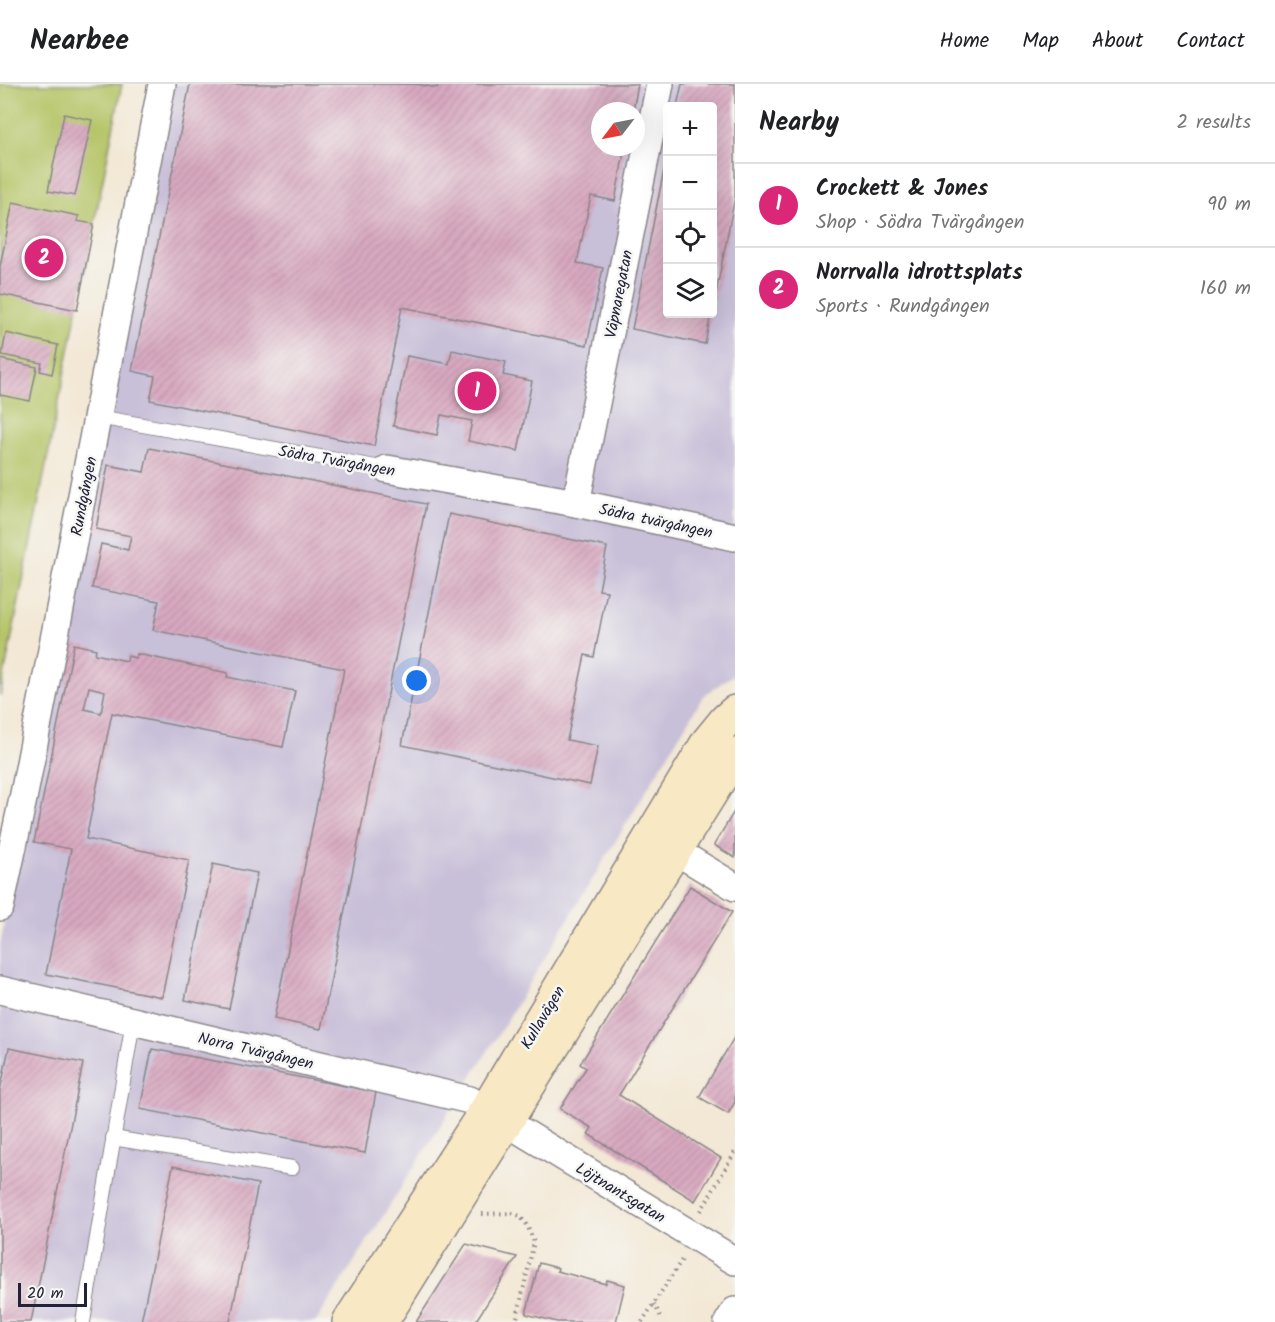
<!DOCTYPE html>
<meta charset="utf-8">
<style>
:root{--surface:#fff;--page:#f6f6f6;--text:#202124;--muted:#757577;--line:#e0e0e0;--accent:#db2777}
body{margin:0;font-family:Kalam,sans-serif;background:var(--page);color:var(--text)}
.controls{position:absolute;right:18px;top:18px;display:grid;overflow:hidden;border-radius:6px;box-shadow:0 6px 24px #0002}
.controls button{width:54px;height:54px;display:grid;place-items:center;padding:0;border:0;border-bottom:2px solid var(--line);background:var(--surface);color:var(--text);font:30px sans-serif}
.compass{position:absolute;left:591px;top:18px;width:54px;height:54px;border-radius:50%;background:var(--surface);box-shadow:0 6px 24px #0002;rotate:238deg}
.scale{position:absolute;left:18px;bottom:15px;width:69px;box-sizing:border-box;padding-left:6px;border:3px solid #22223b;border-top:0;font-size:16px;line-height:21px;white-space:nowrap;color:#22223b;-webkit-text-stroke:4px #f6f6f2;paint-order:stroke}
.you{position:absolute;left:417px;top:597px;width:21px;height:21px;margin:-15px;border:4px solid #fff;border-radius:50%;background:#1a73e8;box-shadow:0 0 0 9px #1a73e833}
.badge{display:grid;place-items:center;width:39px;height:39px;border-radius:50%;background:var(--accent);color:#fff;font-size:20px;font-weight:700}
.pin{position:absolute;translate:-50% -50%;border:3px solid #fff;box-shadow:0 2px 6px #0006}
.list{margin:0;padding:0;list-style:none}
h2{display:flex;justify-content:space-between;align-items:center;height:78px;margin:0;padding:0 24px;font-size:26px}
h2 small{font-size:20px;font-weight:400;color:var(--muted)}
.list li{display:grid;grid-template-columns:39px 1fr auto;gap:18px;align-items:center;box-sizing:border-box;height:84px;padding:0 24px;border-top:2px solid var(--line)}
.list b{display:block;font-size:22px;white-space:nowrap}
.list p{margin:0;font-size:20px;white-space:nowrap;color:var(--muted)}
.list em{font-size:20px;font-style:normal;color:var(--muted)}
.icon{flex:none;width:33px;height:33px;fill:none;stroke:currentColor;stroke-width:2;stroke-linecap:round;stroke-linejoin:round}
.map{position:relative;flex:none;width:735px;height:1238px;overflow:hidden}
header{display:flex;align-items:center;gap:36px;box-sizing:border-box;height:84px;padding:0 30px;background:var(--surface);border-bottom:2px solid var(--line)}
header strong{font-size:28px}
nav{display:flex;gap:33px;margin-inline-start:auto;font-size:21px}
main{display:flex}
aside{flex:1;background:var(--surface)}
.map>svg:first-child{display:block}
</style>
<header>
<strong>Nearbee</strong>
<nav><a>Home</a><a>Map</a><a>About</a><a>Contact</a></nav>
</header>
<main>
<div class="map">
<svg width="735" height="1238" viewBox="0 0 735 1238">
<defs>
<pattern id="building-hatch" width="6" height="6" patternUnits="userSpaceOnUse" patternTransform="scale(1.5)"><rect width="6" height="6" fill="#d8a9c0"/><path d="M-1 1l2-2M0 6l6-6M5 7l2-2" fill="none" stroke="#b991a6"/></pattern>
</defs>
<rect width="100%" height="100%" fill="#f6f6f2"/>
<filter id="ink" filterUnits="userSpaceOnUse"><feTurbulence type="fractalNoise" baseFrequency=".0167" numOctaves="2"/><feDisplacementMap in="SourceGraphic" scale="12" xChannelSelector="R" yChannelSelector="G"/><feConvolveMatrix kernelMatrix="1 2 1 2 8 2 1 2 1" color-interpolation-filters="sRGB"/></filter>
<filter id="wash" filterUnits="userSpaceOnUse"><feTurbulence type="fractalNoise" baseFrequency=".008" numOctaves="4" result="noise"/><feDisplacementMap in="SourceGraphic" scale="24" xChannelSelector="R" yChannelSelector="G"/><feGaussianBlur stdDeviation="1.35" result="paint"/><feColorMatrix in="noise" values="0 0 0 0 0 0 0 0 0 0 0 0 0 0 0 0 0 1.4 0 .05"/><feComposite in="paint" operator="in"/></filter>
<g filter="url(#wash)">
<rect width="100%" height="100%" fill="#f3e8d5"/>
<path fill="#c8bfd8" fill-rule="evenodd" d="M 173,0 L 735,0 L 735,590 L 704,611 L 503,943 L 316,1238 L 0,1238 L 0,861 ZM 668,22 L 712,22 L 712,230 L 668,230 ZM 600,27 L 636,27 L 636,63 L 600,63 Z"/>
<polygon fill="#b5c568" stroke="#6c7452" stroke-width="1.5" points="0,0 122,0 0,612"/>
<g id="blocks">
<g fill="url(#building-hatch)" fill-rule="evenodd">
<polygon points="190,0 416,0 437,4 438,0 638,0 633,27 600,27 600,63 625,63 615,117 591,112 577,179 603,184 587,261 402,223 374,362 150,316 155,292 132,287"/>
<polygon points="682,0 735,0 735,113 714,219 712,22 677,22"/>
<polygon points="64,30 92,36 75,112 48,107"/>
<polygon points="666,76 668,230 711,230 705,260 632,245"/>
<polygon points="13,118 79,132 77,137 94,140 77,226 0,210 0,182"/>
<polygon points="6,249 58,261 52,290 40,287 42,279 2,271"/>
<polygon points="452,266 506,278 503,291 532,297 518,367 468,357 472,337 441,331 437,351 393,342 407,272 449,280"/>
<polygon points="0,275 37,283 30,317 0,311"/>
<polygon points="149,364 426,420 321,945 274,935 344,585 153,546 159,517 92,504 101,460 128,466 131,452 96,445 108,381 144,388"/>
<polygon points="449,430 607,463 599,506 607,507 594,573 585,571 567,656 598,662 590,701 402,661"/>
<path d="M 74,560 L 96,565 L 95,570 L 127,577 L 128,572 L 136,574 L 137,570 L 228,589 L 227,593 L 295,607 L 283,663 L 112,629 L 86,755 L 189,776 L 162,913 L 46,890 L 71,765 L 34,758 ZM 89,603 L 105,607 L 101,629 L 84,625 Z"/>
<polygon points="735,726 735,774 714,761"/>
<polygon points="213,780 257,789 229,925 185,916"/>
<polygon points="690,802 732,828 619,1011 721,1074 695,1117 588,1050 592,1044 560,1025 586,984 580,980"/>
<polygon points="735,952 735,1018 728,1030 699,1013"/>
<polygon points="9,964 83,979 31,1238 0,1238 0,1007"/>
<polygon points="152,965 376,1008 365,1069 140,1025"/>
<polygon points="173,1082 258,1100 230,1238 141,1238"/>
<polygon points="466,1160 517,1173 475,1238 416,1238"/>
<polygon points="539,1179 558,1184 557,1187 606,1200 607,1196 625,1201 616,1238 557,1238 526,1230"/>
</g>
</g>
</g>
<g filter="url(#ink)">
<use href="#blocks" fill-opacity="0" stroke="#8a8588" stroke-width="1.5"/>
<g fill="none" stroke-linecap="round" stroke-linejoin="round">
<g stroke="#8a8588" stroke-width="16">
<g id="lane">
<polyline points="98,333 387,385"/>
<polyline points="113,1054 292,1084"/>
<polyline points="83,1238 133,937"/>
</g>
</g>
<g stroke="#8a8588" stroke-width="30">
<g id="street">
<polyline points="387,385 576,419 735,453"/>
<polyline points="576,419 660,0"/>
<polyline points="674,766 735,803"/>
<polyline points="0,823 24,710 162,0"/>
<polyline points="0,906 470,1016 735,1177"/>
<polyline points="728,1238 735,1227"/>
</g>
</g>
<g stroke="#8a8588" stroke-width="36">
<g id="secondary">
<polyline points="349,1238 487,1025 708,658 726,636 735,628"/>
<polyline points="381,1238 735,670"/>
</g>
</g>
<g stroke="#8a8588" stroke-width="4" stroke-dasharray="1.5 4.5" stroke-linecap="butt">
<polyline points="701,1127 735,1068"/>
<polyline points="482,1130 512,1129 520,1132 527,1141 534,1158 516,1238"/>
<polyline points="654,1220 662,1235"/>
<polyline points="642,1238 683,1174"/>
</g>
<use href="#lane" stroke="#fff" stroke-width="14"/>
<use href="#street" stroke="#fff" stroke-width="27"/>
<use href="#secondary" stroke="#f8e8c3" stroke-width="33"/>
</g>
</g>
<g text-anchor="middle" stroke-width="5" stroke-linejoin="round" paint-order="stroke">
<g font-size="16" fill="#22223b" stroke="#f6f6f2">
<text transform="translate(618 210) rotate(-79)" y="6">Väpnaregatan</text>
<text transform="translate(337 376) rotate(10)" y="6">Södra Tvärgången</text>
<text transform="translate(83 412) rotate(-79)" y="6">Rundgången</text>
<text transform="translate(656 436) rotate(12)" y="6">Södra tvärgången</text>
<text transform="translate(542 933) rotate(-59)" y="6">Kullavägen</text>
<text transform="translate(256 966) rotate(13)" y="6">Norra Tvärgången</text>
<text transform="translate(621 1108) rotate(31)" y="6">Löjtnantsgatan</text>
</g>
</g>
</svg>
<div class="controls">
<button>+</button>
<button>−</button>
<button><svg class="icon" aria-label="locate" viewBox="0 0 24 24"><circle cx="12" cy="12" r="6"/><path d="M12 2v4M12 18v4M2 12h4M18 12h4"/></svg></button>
<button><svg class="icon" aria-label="layers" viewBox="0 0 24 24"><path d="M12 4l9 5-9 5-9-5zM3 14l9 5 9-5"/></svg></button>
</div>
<svg class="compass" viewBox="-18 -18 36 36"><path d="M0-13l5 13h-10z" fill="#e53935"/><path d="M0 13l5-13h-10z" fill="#757577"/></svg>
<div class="scale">20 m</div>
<div class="you"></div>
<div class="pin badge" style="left:477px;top:307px">1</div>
<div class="pin badge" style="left:44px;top:174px">2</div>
</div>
<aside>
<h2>Nearby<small>2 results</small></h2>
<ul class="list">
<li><span class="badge">1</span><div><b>Crockett &amp; Jones</b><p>Shop · Södra Tvärgången</p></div><em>90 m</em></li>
<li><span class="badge">2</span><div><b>Norrvalla idrottsplats</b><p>Sports · Rundgången</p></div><em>160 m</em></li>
</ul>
</aside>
</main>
